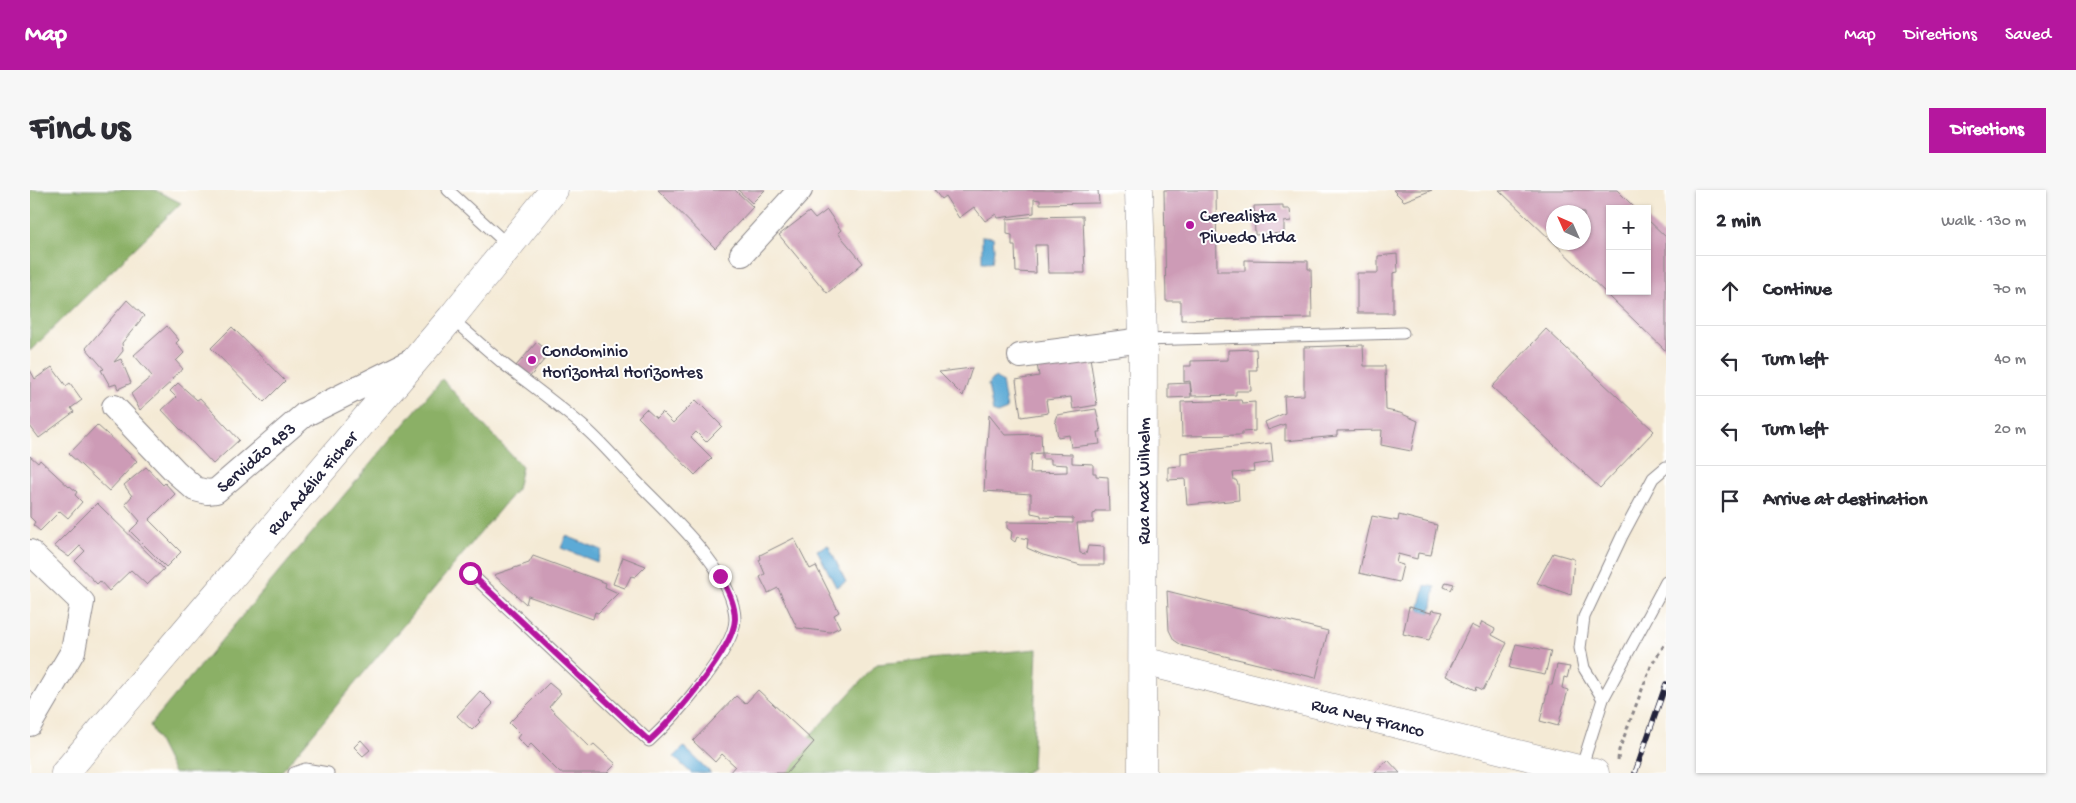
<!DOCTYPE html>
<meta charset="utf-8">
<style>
:root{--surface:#fff;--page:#f7f7f7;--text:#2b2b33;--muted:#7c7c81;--line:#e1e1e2;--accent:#b5179e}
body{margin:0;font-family:"Gochi Hand",sans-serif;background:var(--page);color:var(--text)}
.controls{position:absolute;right:15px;top:15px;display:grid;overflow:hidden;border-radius:0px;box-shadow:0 1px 4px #0004}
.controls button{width:45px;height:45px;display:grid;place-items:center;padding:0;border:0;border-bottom:1px solid var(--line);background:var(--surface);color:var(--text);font:25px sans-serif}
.compass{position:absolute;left:1516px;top:15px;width:45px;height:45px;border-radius:50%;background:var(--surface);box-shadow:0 1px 4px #0004;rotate:315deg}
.stop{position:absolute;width:15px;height:15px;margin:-11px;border:4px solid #b5179e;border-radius:50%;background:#fff}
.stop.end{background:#b5179e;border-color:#fff;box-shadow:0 1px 5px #0008}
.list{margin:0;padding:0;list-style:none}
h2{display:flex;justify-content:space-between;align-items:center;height:65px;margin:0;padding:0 20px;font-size:21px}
h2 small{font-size:16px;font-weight:400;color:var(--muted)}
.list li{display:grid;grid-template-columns:32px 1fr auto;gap:15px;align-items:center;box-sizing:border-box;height:70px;padding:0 20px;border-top:1px solid var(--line)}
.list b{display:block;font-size:19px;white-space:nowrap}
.list em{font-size:16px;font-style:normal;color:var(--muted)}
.icon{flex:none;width:28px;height:28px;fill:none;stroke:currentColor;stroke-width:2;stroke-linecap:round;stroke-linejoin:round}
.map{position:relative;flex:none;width:1636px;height:583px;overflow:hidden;border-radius:0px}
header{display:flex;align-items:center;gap:30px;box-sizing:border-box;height:70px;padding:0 25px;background:var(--accent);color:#fff}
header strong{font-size:24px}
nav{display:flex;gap:28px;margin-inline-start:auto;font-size:18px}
.intro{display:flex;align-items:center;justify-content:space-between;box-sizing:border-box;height:120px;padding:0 30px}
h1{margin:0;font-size:35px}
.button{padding:12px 22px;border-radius:0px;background:var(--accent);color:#fff;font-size:18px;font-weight:700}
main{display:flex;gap:30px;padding:0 30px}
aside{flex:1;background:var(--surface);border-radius:0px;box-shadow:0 1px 4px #0004}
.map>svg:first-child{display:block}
</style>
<header>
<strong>Map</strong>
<nav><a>Map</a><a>Directions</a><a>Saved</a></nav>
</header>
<div class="intro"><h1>Find us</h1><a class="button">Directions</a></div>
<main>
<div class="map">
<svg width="1636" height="583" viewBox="0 0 1636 583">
<rect width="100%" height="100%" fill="#fff"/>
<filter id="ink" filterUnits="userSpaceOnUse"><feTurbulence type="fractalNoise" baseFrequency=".02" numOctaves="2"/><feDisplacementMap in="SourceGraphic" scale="10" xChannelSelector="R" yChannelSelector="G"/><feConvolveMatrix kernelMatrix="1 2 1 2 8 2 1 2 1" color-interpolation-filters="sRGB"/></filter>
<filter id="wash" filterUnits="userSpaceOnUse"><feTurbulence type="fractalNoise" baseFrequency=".0096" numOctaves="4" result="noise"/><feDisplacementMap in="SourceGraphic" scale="20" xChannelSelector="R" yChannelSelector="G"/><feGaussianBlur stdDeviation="1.12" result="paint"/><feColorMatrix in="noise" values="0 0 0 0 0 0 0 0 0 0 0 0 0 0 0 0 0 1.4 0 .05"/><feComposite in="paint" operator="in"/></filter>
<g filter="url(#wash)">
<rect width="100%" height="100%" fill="#f4ead5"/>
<g fill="#8bb066" stroke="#566950">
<polygon points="0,0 125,0 151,13 0,161"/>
<polygon points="412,189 492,277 487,299 252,581 248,583 144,583 120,535"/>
<polygon points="1007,459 1002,578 995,583 745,583 847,474"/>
</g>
<g fill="#5caad6" stroke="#3f6688">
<polygon points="952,46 963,47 964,59 962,72 952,72"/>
<polygon points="965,187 972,192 977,220 967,224 963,222 958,195"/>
<polygon points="536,346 572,360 567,372 531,358"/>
<polygon points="798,355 816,392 806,397 787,360"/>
<polygon points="1395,395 1405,397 1401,423 1389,420"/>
<polygon points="654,557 681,583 661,583 644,567"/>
</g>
<g id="blocks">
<g fill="#cd9bb6" fill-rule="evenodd">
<polygon points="628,0 705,0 723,17 685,58"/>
<polygon points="708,0 735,0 722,13"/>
<polygon points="904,0 1068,0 1069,13 1010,14 1010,10 1004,9 1004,23 968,28 966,24 955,31 944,17 929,28 915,6 911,9"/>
<polygon points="1134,0 1186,0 1187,81 1215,81 1215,70 1278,71 1278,79 1281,79 1282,128 1151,130 1151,111 1136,111"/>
<polygon points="1363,0 1402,0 1374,11"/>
<path d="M 1469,0 L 1587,0 L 1606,19 L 1580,19 L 1580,101 L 1617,101 L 1617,29 L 1636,47 L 1636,161 ZM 1524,22 L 1554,22 L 1554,52 L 1524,52 Z"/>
<polygon points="1253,15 1253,19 1260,19 1261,31 1254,32 1254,43 1225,45 1224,16"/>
<polygon points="797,20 811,40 808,43 833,73 797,103 749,45 779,22 785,29"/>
<polygon points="1053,26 1055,83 1018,83 1017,55 1005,55 1006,83 986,82 985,56 982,56 982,45 977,44 977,29 999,27"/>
<polygon points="1367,64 1368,82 1363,83 1363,123 1327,123 1327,83 1348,83 1348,66"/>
<polygon points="97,110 114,126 92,153 93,161 84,172 91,169 101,193 88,199 86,194 80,196 71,180 74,179 56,158"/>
<polygon points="137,136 149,150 146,153 154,163 146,171 153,179 142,188 143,190 110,220 101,204 122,186 104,165"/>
<polygon points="202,137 255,191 234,212 181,158"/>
<polygon points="1516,139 1624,241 1570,298 1462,197"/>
<polygon points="507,152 520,163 498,189 485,177"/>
<polygon points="1333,155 1334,176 1355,176 1356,220 1370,223 1388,231 1381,261 1351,255 1352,240 1307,241 1307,246 1255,251 1255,234 1238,240 1235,232 1255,223 1254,206 1274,205 1274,157"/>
<polygon points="1226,159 1227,180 1220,180 1221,201 1206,201 1206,205 1162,206 1160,191 1154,192 1154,176 1161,176 1161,171 1198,170 1198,160"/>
<polygon points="1060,167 1067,215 1043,219 1041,207 1016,210 1018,223 991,227 986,190 1009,186 1007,174"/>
<polygon points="22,177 36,196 40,193 52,210 41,218 44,222 9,248 0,236 0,180 5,189"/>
<polygon points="942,178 933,206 909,182"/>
<polygon points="148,193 167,210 170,208 209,250 183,274 132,220 146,207 140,201"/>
<polygon points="1160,193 1161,207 1138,208 1138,194"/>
<polygon points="666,210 692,236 676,252 666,242 661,247 682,268 665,285 608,227 616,219 626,228 632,222 643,233"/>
<polygon points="1211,210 1212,213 1225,212 1225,241 1212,242 1212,245 1152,246 1151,212"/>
<polygon points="1066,219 1071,242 1068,242 1070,254 1041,257 1039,245 1028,247 1025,230 1027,225"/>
<polygon points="959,225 975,245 1011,244 1012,263 1001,264 1000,283 1037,282 1037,275 1021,274 1021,269 1012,269 1012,263 1042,264 1042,273 1063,274 1063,283 1066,283 1066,286 1078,287 1079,321 1066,321 1066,323 1063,324 1063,333 1047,333 1050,363 1056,364 1058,356 1074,357 1074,375 1051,375 1013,365 997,358 998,349 987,347 985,352 981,349 982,342 977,338 977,332 1043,333 1043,328 1011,327 1011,325 1001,323 1001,304 954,301"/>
<polygon points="67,235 107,271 79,301 39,264"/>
<polygon points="1241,253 1243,272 1223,275 1224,281 1203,283 1204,290 1206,290 1208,294 1209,310 1157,315 1155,289 1138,290 1138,277 1151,276 1151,263"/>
<polygon points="0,266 8,273 10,270 39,297 40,296 47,302 45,305 52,312 38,328 30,321 10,341 3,335 5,332 0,327"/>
<polygon points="116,277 133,295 135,293 145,304 119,330 151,362 136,377 100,341 110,331 95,314 102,306 94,295"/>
<polygon points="67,313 134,379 117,395 101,380 79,401 70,391 67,394 45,371 55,361 50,356 39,367 24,356"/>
<polygon points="1369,325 1407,335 1401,365 1388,363 1387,369 1368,364 1366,373 1373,375 1369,392 1329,383 1342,326 1368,331"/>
<polygon points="764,348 780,379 786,376 809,422 804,425 810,437 800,442 767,438 748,398 738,403 730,387 735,384 729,370 731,369 730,365"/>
<polygon points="1523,363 1544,369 1541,405 1507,393"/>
<polygon points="503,366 576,393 575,397 588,403 568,423 565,422 563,429 498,406 496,414 464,385 499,373"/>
<polygon points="593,367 616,376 605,387 601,386 595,398 583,394"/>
<polygon points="1416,392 1424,394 1421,400 1414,397"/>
<polygon points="1137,401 1298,441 1286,488 1153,456 1144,450 1139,440"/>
<polygon points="1379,417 1401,423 1402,420 1413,422 1399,450 1373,444"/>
<polygon points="1452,432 1465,439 1462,445 1477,453 1453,500 1447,497 1446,500 1416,486 1441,435 1449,439"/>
<polygon points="1486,454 1521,461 1515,485 1479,478"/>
<polygon points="1527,475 1540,477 1537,488 1534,487 1532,498 1538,500 1528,536 1510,531 1519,495 1522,495"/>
<polygon points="519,493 531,503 519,517 560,557 564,554 586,574 577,583 530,583 501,554 497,558 487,548 490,544 479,533"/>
<polygon points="728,500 784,552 757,583 699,583 705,576 692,564 685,572 663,551 706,506 715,514"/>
<polygon points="450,501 463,514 448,530 450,532 442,540 427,526"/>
<polygon points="331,550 340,560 333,566 324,557"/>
<polygon points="1358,570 1370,583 1344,583"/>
</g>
</g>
</g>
<g filter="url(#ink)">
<use href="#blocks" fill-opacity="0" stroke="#8b8688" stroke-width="1"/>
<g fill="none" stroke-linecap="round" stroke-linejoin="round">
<g stroke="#8b8688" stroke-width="13">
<g id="lane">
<polyline points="418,0 479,56"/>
<path d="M 421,128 C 439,144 457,160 475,175 C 502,196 530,216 555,238 C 573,254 589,273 605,290 C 637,323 704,381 705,429 C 705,460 642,530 619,551 L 440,383"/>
<polyline points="1113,150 1373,143"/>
<polyline points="1573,509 1554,478 1550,458 1554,427 1592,346 1623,288 1636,277"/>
<polyline points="1551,579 1573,509 1636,392"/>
<polyline points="264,583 275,579 298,583"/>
</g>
</g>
<g stroke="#8b8688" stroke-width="26">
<g id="street">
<polyline points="712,64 770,0"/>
<polyline points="990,166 1113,150"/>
<path id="s1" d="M 84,217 L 146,282 L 165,299 L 177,302 L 186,301 L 274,225 L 384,170"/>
<polyline points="0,362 52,412 43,461 0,534"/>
</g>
</g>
<g stroke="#8b8688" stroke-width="29">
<g id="secondary">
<path id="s2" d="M 1113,471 L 1565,583"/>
</g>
</g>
<g stroke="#8b8688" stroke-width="29">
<polyline id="primary" points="1109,0 1113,150 1112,583"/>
</g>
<g stroke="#8b8688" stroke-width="29">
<g id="highway">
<path id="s3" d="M 35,583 L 421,128 L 524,0"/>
</g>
</g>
<polyline stroke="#8b8688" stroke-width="3" stroke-dasharray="4 4" stroke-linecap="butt" points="1588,570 1589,560 1621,476 1636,452"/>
<use href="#lane" stroke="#fff" stroke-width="11"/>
<use href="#street" stroke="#fff" stroke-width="24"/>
<use href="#secondary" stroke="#fff" stroke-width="28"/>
<use href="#primary" stroke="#fff" stroke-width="28"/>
<use href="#highway" stroke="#fff" stroke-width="28"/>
<g stroke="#22223b" stroke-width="5.5">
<polyline id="rail" points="1605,583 1636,494"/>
</g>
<use href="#rail" stroke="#fff" stroke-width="4" stroke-dasharray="11" stroke-linecap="butt"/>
</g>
</g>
<g fill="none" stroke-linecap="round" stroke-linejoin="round" filter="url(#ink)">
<path stroke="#b5179e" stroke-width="6" d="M 440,383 L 619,551 C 642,530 704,459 705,429 C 705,413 697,399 690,386"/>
</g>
<g fill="#b5179e" stroke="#fff" stroke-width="2">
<circle cx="1160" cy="35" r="5"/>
<circle cx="502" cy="170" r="5"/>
</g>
<g text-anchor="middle" stroke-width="4" stroke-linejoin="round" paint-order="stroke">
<g font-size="18" fill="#22223b" stroke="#fff" text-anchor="start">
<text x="1170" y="31">Cerealista<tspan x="1170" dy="21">Piwedo Ltda</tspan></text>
<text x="512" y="166">Condominio<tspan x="512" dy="21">Horizontal Horizontes</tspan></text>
</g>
<g font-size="18" fill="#22223b" stroke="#fff">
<text dy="6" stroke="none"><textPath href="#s1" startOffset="189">Servidão 483</textPath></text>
<text transform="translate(1113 291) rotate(-90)" y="6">Rua Max Wilhelm</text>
<text dy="6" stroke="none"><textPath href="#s3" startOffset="381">Rua Adélia Ficher</textPath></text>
<text dy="6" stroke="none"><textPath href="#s2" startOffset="232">Rua Ney Franco</textPath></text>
</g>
</g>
</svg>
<div class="controls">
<button>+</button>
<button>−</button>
</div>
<svg class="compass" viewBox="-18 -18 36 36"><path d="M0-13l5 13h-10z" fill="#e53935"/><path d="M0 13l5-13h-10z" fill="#7c7c81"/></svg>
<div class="stop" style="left:440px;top:383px"></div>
<div class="stop end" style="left:690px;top:386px"></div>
</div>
<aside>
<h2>2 min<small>Walk · 130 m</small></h2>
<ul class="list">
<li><svg class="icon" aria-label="ahead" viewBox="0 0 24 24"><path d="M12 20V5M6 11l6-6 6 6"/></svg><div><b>Continue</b></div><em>70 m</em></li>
<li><svg class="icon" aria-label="left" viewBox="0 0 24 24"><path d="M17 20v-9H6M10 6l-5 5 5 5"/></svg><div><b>Turn left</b></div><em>40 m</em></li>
<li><svg class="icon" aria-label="left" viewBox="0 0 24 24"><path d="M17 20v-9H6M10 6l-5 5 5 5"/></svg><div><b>Turn left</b></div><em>20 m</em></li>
<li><svg class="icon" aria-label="arrive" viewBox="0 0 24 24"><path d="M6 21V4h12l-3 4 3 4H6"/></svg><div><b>Arrive at destination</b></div></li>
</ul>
</aside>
</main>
